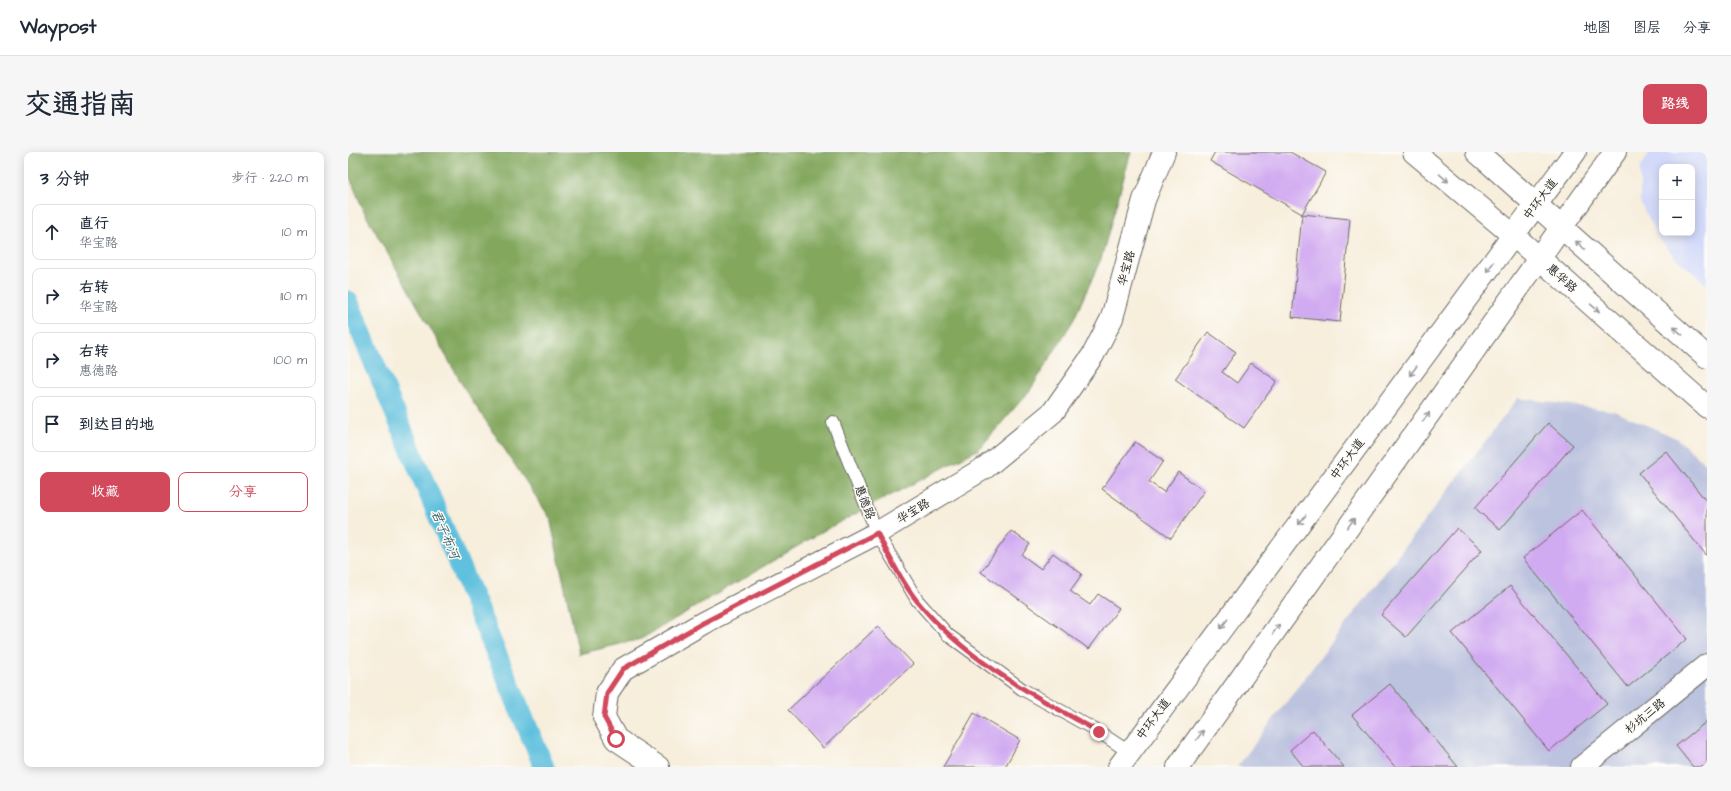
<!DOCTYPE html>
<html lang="zh">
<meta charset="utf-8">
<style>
:root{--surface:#fff;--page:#f6f6f7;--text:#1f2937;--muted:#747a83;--line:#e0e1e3;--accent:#d1495b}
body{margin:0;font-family:"Architects Daughter","LXGW WenKai TC",sans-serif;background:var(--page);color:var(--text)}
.controls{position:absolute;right:12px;top:12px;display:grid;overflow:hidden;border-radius:8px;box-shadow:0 2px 10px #0003}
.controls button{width:36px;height:36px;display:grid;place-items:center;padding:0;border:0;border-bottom:1px solid var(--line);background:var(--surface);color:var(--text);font:20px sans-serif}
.stop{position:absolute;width:12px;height:12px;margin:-9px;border:3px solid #d1495b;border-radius:50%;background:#fff}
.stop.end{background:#d1495b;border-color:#fff;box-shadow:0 1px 4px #0008}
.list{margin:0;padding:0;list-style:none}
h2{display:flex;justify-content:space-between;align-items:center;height:52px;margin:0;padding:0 16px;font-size:17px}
h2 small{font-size:13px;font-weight:400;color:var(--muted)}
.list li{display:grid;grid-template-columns:26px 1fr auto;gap:12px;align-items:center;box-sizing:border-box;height:56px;margin:0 8px 8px;padding:0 8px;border:1px solid var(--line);border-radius:8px}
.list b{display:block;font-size:15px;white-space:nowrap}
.list p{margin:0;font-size:13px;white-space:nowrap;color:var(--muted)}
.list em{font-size:13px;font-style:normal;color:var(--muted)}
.actions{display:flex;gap:8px;padding:12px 16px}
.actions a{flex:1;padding:9px 0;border:1px solid var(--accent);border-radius:8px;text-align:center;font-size:14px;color:var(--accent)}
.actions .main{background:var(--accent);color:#fff}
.icon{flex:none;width:22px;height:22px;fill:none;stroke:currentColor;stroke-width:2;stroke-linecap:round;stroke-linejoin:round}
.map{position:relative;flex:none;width:1359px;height:615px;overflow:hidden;border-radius:8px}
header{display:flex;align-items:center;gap:24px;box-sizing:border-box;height:56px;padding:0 20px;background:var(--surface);border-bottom:1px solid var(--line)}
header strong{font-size:19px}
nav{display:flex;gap:22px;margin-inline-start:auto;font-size:14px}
.intro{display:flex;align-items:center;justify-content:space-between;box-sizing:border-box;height:96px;padding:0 24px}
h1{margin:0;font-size:28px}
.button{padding:10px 18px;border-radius:8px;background:var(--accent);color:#fff;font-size:14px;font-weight:700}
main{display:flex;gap:24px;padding:0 24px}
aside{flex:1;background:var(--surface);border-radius:8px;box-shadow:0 2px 10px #0003}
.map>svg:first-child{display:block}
</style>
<header>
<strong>Waypost</strong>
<nav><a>地图</a><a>图层</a><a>分享</a></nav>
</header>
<div class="intro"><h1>交通指南</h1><a class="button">路线</a></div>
<main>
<aside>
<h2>3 分钟<small>步行 · 220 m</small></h2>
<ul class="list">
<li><svg class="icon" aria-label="ahead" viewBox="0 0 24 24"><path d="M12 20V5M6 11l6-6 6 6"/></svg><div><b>直行</b><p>华宝路</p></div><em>10 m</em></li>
<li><svg class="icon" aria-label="right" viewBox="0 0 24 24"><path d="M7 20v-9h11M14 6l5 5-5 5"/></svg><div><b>右转</b><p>华宝路</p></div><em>110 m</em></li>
<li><svg class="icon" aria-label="right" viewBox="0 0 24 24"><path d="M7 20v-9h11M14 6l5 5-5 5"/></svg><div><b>右转</b><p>惠德路</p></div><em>100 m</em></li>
<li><svg class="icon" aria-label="arrive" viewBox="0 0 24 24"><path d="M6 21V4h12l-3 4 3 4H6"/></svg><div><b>到达目的地</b></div></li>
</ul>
<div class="actions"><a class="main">收藏</a><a>分享</a></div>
</aside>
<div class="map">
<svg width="1359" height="615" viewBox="0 0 1359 615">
<rect width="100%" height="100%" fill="#fdfcf7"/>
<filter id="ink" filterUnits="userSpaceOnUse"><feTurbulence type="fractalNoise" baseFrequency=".025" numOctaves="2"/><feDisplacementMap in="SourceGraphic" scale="8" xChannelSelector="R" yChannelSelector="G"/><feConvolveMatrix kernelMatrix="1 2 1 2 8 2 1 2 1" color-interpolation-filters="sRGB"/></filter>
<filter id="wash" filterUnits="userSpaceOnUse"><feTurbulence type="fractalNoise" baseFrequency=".012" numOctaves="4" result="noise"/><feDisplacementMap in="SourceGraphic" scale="16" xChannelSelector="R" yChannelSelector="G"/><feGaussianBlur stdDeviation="0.9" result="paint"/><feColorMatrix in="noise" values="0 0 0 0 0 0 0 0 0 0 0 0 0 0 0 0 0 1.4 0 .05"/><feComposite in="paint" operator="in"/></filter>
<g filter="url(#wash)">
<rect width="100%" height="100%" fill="#f7eedc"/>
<path fill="#d2d9f9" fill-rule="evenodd" d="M 1302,0 L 1359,0 L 1359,133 L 1329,107 L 1310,86 L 1292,50 L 1292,16 ZM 1314,15 L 1344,15 L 1344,81 L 1314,81 Z"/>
<polygon fill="#bcc3de" points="1170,246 1266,259 1328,286 1359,313 1359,615 889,615"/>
<polygon fill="#82a75d" stroke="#4f623c" points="0,0 783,0 753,107 726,167 683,237 631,297 477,378 293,487 231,502 202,366 118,239 16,60 0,21"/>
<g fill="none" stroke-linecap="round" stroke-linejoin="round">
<polyline stroke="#60c1de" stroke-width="21" points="0,149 196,615"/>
</g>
<g id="blocks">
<g fill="#d1abf1">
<polygon points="867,0 942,0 978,20 954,62 862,9"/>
<polygon points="954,62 1002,67 992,170 944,165"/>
<polygon points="860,180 888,200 874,220 889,231 903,211 929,229 896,276 827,227"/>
<polygon points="1200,271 1225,293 1152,378 1127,356"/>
<polygon points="787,290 815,309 801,330 816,340 830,320 856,339 823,386 754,337"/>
<polygon points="1318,299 1359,350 1359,404 1291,321"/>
<polygon points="1234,358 1339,487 1280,535 1175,406"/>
<polygon points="1109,376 1134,398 1058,485 1033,463"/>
<polygon points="663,379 682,392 674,403 693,417 705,401 734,422 722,439 742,453 750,442 771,456 741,497 633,420"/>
<polygon points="1162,434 1259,552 1201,599 1104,481"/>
<polygon points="530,474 565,512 475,596 440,558"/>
<polygon points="1042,532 1110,615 1047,615 1004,563"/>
<polygon points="626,561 672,588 657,615 595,615"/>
<polygon points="1359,569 1359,615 1345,615 1328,594"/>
<polygon points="965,578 996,615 956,615 942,598"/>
</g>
</g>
</g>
<g filter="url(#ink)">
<use href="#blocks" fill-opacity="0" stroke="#69665f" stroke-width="1"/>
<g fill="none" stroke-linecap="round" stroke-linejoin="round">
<g stroke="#69665f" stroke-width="14">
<polyline id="service" points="485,270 529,381 569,448 600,483 674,537 751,580 781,600"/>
</g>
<g stroke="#69665f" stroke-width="24">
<g id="minor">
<polyline points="310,615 268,587 256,565 259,541 275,517 355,471 529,381 638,315 705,260 745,203 764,166 796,48 816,0"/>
<polyline points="1234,615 1359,513"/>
</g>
</g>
<g stroke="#69665f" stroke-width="24">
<g id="tertiary">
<polyline points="771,615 1227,0"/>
<polyline points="830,615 1267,0"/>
</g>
</g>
<g stroke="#69665f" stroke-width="24">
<g id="secondary">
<polyline points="1066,0 1165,83 1359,255"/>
<polyline points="1129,0 1359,205"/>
</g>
</g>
<use href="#service" stroke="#fff" stroke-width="12"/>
<use href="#minor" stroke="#fff" stroke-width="22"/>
<use href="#tertiary" stroke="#fff" stroke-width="22"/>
<use href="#secondary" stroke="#fff" stroke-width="22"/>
</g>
<defs><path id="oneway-shaft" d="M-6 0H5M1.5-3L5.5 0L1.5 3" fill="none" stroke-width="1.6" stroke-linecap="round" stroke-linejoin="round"/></defs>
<g stroke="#999">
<use href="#oneway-shaft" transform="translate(1096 26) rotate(41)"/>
<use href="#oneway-shaft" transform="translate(1232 93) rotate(-138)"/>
<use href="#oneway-shaft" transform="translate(1142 115) rotate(127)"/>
<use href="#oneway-shaft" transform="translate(1247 156) rotate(41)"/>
<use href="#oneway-shaft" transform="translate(1330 179) rotate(-139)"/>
<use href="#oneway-shaft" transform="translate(1065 219) rotate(127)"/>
<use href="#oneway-shaft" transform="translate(1078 265) rotate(-55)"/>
<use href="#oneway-shaft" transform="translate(954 368) rotate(127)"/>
<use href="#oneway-shaft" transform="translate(1003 371) rotate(-55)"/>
<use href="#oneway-shaft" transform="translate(876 472) rotate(127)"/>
<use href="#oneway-shaft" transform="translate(928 477) rotate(-55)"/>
<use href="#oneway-shaft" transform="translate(852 583) rotate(-55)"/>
</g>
</g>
<g fill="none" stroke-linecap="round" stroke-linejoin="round" filter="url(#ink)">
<path stroke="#d1495b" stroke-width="5" d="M 268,587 L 256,565 L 259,541 L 275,517 L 355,471 L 529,381 C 541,404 553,429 569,449 C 617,508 686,544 751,580"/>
</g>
<g text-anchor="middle" stroke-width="3" stroke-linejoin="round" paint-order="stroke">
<g font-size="12" fill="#1c1c1c" stroke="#fdfcf7">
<text transform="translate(1192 47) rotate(-53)" y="4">中环大道</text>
<text transform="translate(778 116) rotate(-75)" y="4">华宝路</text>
<text transform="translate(1214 126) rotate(42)" y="4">惠华路</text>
<text transform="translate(999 307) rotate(-53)" y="4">中环大道</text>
<text transform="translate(517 350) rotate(69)" y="4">惠德路</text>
<text transform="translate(565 359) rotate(-31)" y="4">华宝路</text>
<text transform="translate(1297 564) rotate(-39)" y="4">杉坑三路</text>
<text transform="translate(805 567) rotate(-53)" y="4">中环大道</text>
</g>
<g font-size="13" font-style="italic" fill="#375e6a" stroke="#fdfcf7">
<text transform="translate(98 382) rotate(67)" y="5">君子布河</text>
</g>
</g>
</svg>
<div class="controls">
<button>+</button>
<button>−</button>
</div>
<div class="stop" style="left:268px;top:587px"></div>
<div class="stop end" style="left:751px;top:580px"></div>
</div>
</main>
